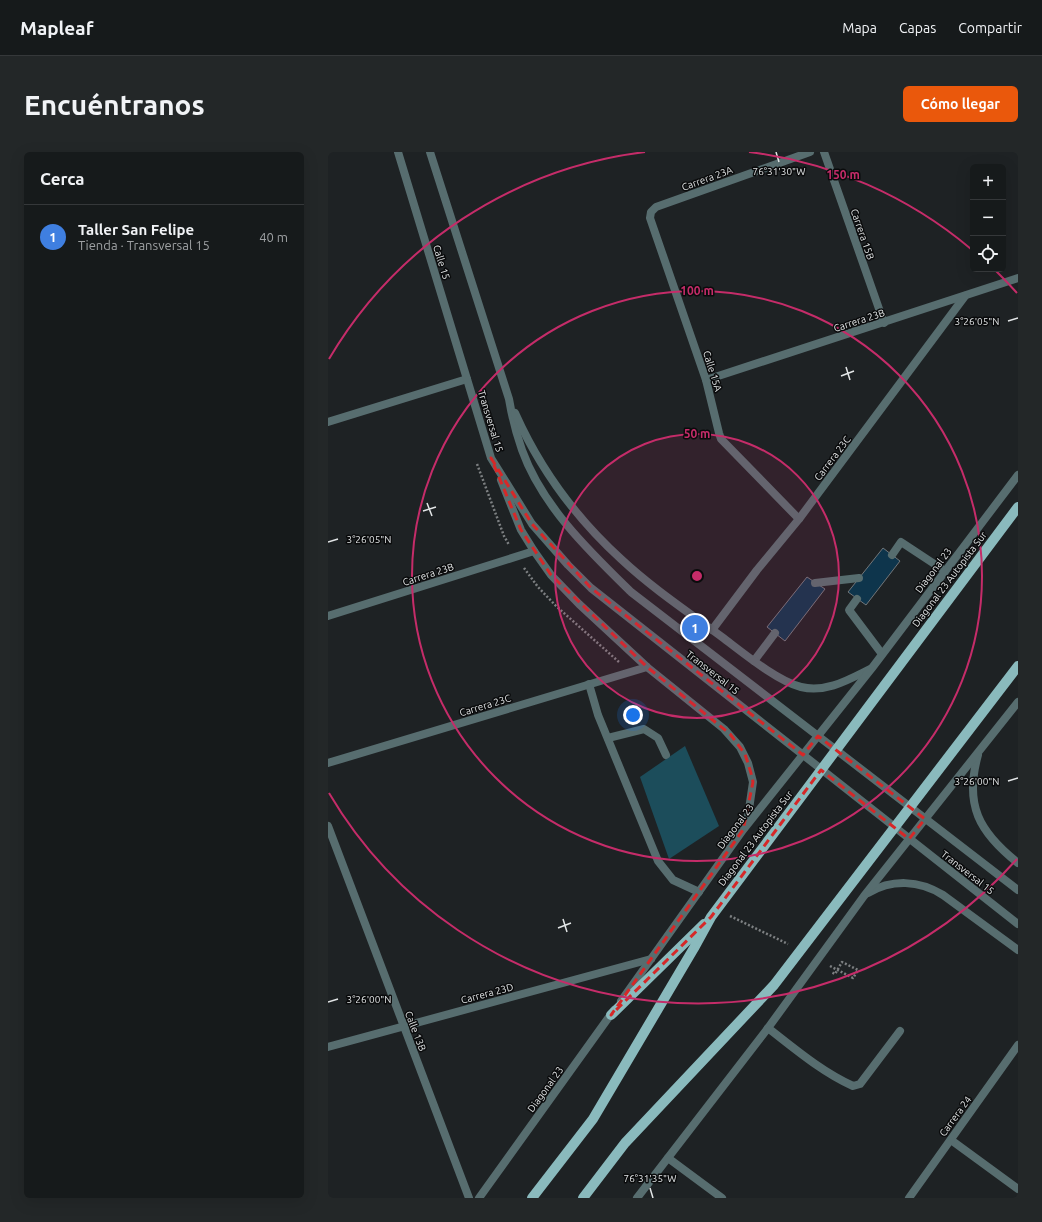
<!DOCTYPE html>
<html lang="es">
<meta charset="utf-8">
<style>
:root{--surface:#161a1b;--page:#232728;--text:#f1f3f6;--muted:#9ea1a3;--line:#35383a;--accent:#ea580c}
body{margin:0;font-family:Ubuntu,sans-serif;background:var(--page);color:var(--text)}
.controls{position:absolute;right:12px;top:12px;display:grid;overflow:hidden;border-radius:6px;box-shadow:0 4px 16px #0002}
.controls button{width:36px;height:36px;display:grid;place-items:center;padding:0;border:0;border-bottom:1px solid var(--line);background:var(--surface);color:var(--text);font:20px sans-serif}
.you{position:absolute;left:305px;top:563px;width:14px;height:14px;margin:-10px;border:3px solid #fff;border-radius:50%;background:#1a73e8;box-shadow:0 0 0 6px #1a73e833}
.badge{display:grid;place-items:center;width:26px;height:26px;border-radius:50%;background:var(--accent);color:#fff;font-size:13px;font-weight:700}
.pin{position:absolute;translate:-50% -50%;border:2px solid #fff;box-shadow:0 1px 4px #0006}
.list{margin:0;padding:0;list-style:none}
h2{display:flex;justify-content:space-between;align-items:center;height:52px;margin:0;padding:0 16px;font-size:17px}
h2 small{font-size:13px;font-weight:400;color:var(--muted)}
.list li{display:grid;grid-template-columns:26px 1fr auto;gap:12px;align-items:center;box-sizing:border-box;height:64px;padding:0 16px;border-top:1px solid var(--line)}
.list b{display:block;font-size:15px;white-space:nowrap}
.list p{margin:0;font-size:13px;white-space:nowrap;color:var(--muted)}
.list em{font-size:13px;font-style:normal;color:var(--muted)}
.icon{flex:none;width:22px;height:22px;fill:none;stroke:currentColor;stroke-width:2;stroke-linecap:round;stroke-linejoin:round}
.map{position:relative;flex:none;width:690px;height:1046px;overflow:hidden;border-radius:6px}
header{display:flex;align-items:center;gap:24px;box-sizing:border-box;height:56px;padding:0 20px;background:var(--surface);border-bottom:1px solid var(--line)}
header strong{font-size:19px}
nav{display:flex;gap:22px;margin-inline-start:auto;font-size:14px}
.intro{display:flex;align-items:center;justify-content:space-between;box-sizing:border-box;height:96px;padding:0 24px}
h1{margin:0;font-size:28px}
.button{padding:10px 18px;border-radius:6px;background:var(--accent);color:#fff;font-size:14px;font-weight:700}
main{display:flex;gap:24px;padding:0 24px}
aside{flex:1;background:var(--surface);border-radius:6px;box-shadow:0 4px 16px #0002}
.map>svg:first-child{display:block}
</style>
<header>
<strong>Mapleaf</strong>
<nav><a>Mapa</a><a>Capas</a><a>Compartir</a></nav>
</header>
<div class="intro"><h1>Encuéntranos</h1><a class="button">Cómo llegar</a></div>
<main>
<aside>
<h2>Cerca<small></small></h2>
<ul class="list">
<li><span class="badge" style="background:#3f7fe0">1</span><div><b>Taller San Felipe</b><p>Tienda · Transversal 15</p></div><em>40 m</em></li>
</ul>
</aside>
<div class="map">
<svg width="690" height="1046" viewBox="0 0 690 1046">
<rect width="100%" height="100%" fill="#1e2224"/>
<polygon fill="#1c4d5b" points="357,594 391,674 341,707 312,625"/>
<g fill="#0e354c" stroke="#727679">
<polygon points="555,396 572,409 538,453 520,440"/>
<polygon points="479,425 497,437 457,489 439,475"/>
</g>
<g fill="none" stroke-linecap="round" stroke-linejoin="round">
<g stroke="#7d8082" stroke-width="2.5" stroke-dasharray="2 2" stroke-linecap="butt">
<polyline points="149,312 176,384 181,393"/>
<polyline points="196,416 210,435 228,454 291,510"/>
<polyline points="402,764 460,792"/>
<polyline points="502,814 525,826 530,818 514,810 507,822 503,820"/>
</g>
<g stroke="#576d6f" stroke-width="8">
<polyline points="564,403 573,390 617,419"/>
<polyline points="487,431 531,426"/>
<polyline points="529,447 521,458 554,502"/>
<polyline points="426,509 447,481"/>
<polyline points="261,532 270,563 330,709 345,728 371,740"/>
<polyline points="280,586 316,577 330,586 338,603"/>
<path d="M 440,876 C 467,897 494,920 525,934 L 532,932 L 572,879"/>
</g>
<g stroke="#576d6f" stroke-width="8">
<polyline points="496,0 556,171"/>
<polyline points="378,228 690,126"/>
<polyline points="0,270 139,227"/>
<polyline points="471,367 393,287 391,281 378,228 322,66 323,60 328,55 482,0"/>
<polyline points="0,464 206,399"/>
<polyline points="384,478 429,418 471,367 637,144"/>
<polyline points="0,611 319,515"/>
<polyline points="0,674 141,1046"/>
<polyline points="0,895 323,807"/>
<polyline points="623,988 690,1037"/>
<polyline points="340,1006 394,1046"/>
<polyline points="581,1046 690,893"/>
</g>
<g stroke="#576d6f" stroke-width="8">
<polyline points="70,0 163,306 204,372 240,413 263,436 690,772"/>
<path d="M 102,0 L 181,247 C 184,265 188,281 194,298 C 214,354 261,399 303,440 L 690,738"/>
<path d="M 187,261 C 212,317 248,366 293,407 C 324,436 360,460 394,485 C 414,500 449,529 473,535 C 498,541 520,528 542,517"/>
<polyline points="173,328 193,378 206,399 223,423 251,452 319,515 396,577 412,595 420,611 425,630 420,664 417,674"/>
<path d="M 650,603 C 636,653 651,680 690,711"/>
<path d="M 540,741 C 564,727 591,728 615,743 L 690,798"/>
<polyline points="293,849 415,678 544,516 690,323"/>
<polyline points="151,1046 286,858"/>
<polyline points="309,1046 440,876 536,744 690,550"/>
</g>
<g stroke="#8ababd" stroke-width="10">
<polyline points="283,863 376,772"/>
<polyline points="204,1046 265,967 366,796 383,765 690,355"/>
<polyline points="255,1046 297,991 446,833 690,514"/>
</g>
</g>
<path fill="none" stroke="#d62828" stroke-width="3" stroke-dasharray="8 5" stroke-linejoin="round" d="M 163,306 L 204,372 L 263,436 L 475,603 L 490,584 L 597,667 L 581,687 L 493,618 L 383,765 L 283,863 L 415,678 L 425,630 L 423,621 L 417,602 L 402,582 L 319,515 L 223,423 L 193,378 Z"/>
<path fill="none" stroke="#e2e5e6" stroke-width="1.5" d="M 448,0 L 451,10M 680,169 L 690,166M 518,215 L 522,228M 513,224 L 526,219M 99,351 L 104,364M 95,359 L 108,355M 0,390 L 10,387M 680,629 L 690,626M 235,767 L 239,780M 230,776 L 243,771M 0,850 L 10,847M 322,1036 L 325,1046"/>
<circle cx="369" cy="424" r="142" fill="#c52c69" fill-opacity=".12"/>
<g fill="none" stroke="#c52c69" stroke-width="2">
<circle cx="369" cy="424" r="142"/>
<circle cx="369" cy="424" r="285"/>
<path d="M689 707A427 427 0 0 1 1 641M1 207A427 427 0 0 1 317 0M421 0A427 427 0 0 1 643 97M668 119A427 427 0 0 1 689 141"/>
</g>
<g text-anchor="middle" stroke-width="3" stroke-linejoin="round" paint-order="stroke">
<g font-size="10" fill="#e2e5e6" stroke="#0a0b0c">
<text transform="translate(379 26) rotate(-20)" y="4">Carrera 23A</text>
<text transform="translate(535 82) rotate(71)" y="4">Carrera 15B</text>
<text transform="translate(114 110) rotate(73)" y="4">Calle 15</text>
<text transform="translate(531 168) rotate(-18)" y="4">Carrera 23B</text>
<text transform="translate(385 219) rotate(73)" y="4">Calle 15A</text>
<text transform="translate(163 269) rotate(73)" y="4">Transversal 15</text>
<text transform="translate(504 306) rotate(-53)" y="4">Carrera 23C</text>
<text transform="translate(605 418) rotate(-53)" y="4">Diagonal 23</text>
<text transform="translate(100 422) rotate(-18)" y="4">Carrera 23B</text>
<text transform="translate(621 427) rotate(-53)" y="4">Diagonal 23 Autopista Sur</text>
<text transform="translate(385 520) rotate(38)" y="4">Transversal 15</text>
<text transform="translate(157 553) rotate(-17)" y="4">Carrera 23C</text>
<text transform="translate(407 674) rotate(-53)" y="4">Diagonal 23</text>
<text transform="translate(427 686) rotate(-53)" y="4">Diagonal 23 Autopista Sur</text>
<text transform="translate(640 720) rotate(38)" y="4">Transversal 15</text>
<text transform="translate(159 841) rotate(-15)" y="4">Carrera 23D</text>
<text transform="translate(88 879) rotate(69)" y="4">Calle 13B</text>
<text transform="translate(217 937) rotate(-54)" y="4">Diagonal 23</text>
<text transform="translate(627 964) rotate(-54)" y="4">Carrera 24</text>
</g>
</g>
<g font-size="10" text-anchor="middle" fill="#e2e5e6" stroke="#0a0b0c" stroke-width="3" stroke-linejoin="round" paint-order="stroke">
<text x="451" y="23">76°31'30"W</text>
<text x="649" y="173">3°26'05"N</text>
<text x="41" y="391">3°26'05"N</text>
<text x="649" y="633">3°26'00"N</text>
<text x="41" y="851">3°26'00"N</text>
<text x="322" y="1030">76°31'35"W</text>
</g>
<circle cx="369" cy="424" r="6" fill="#c52c69" stroke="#0a0b0c" stroke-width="2"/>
<g font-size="12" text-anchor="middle" font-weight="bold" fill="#c52c69" stroke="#0a0b0c" stroke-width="3" stroke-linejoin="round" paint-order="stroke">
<text x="515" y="27">150 m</text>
<text x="369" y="143">100 m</text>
<text x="369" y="286">50 m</text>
</g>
</svg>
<div class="controls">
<button>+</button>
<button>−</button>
<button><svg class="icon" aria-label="locate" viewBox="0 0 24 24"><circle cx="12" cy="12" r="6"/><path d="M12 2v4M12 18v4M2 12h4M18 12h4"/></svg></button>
</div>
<div class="you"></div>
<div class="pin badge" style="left:367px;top:476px;background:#3f7fe0">1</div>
</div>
</main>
